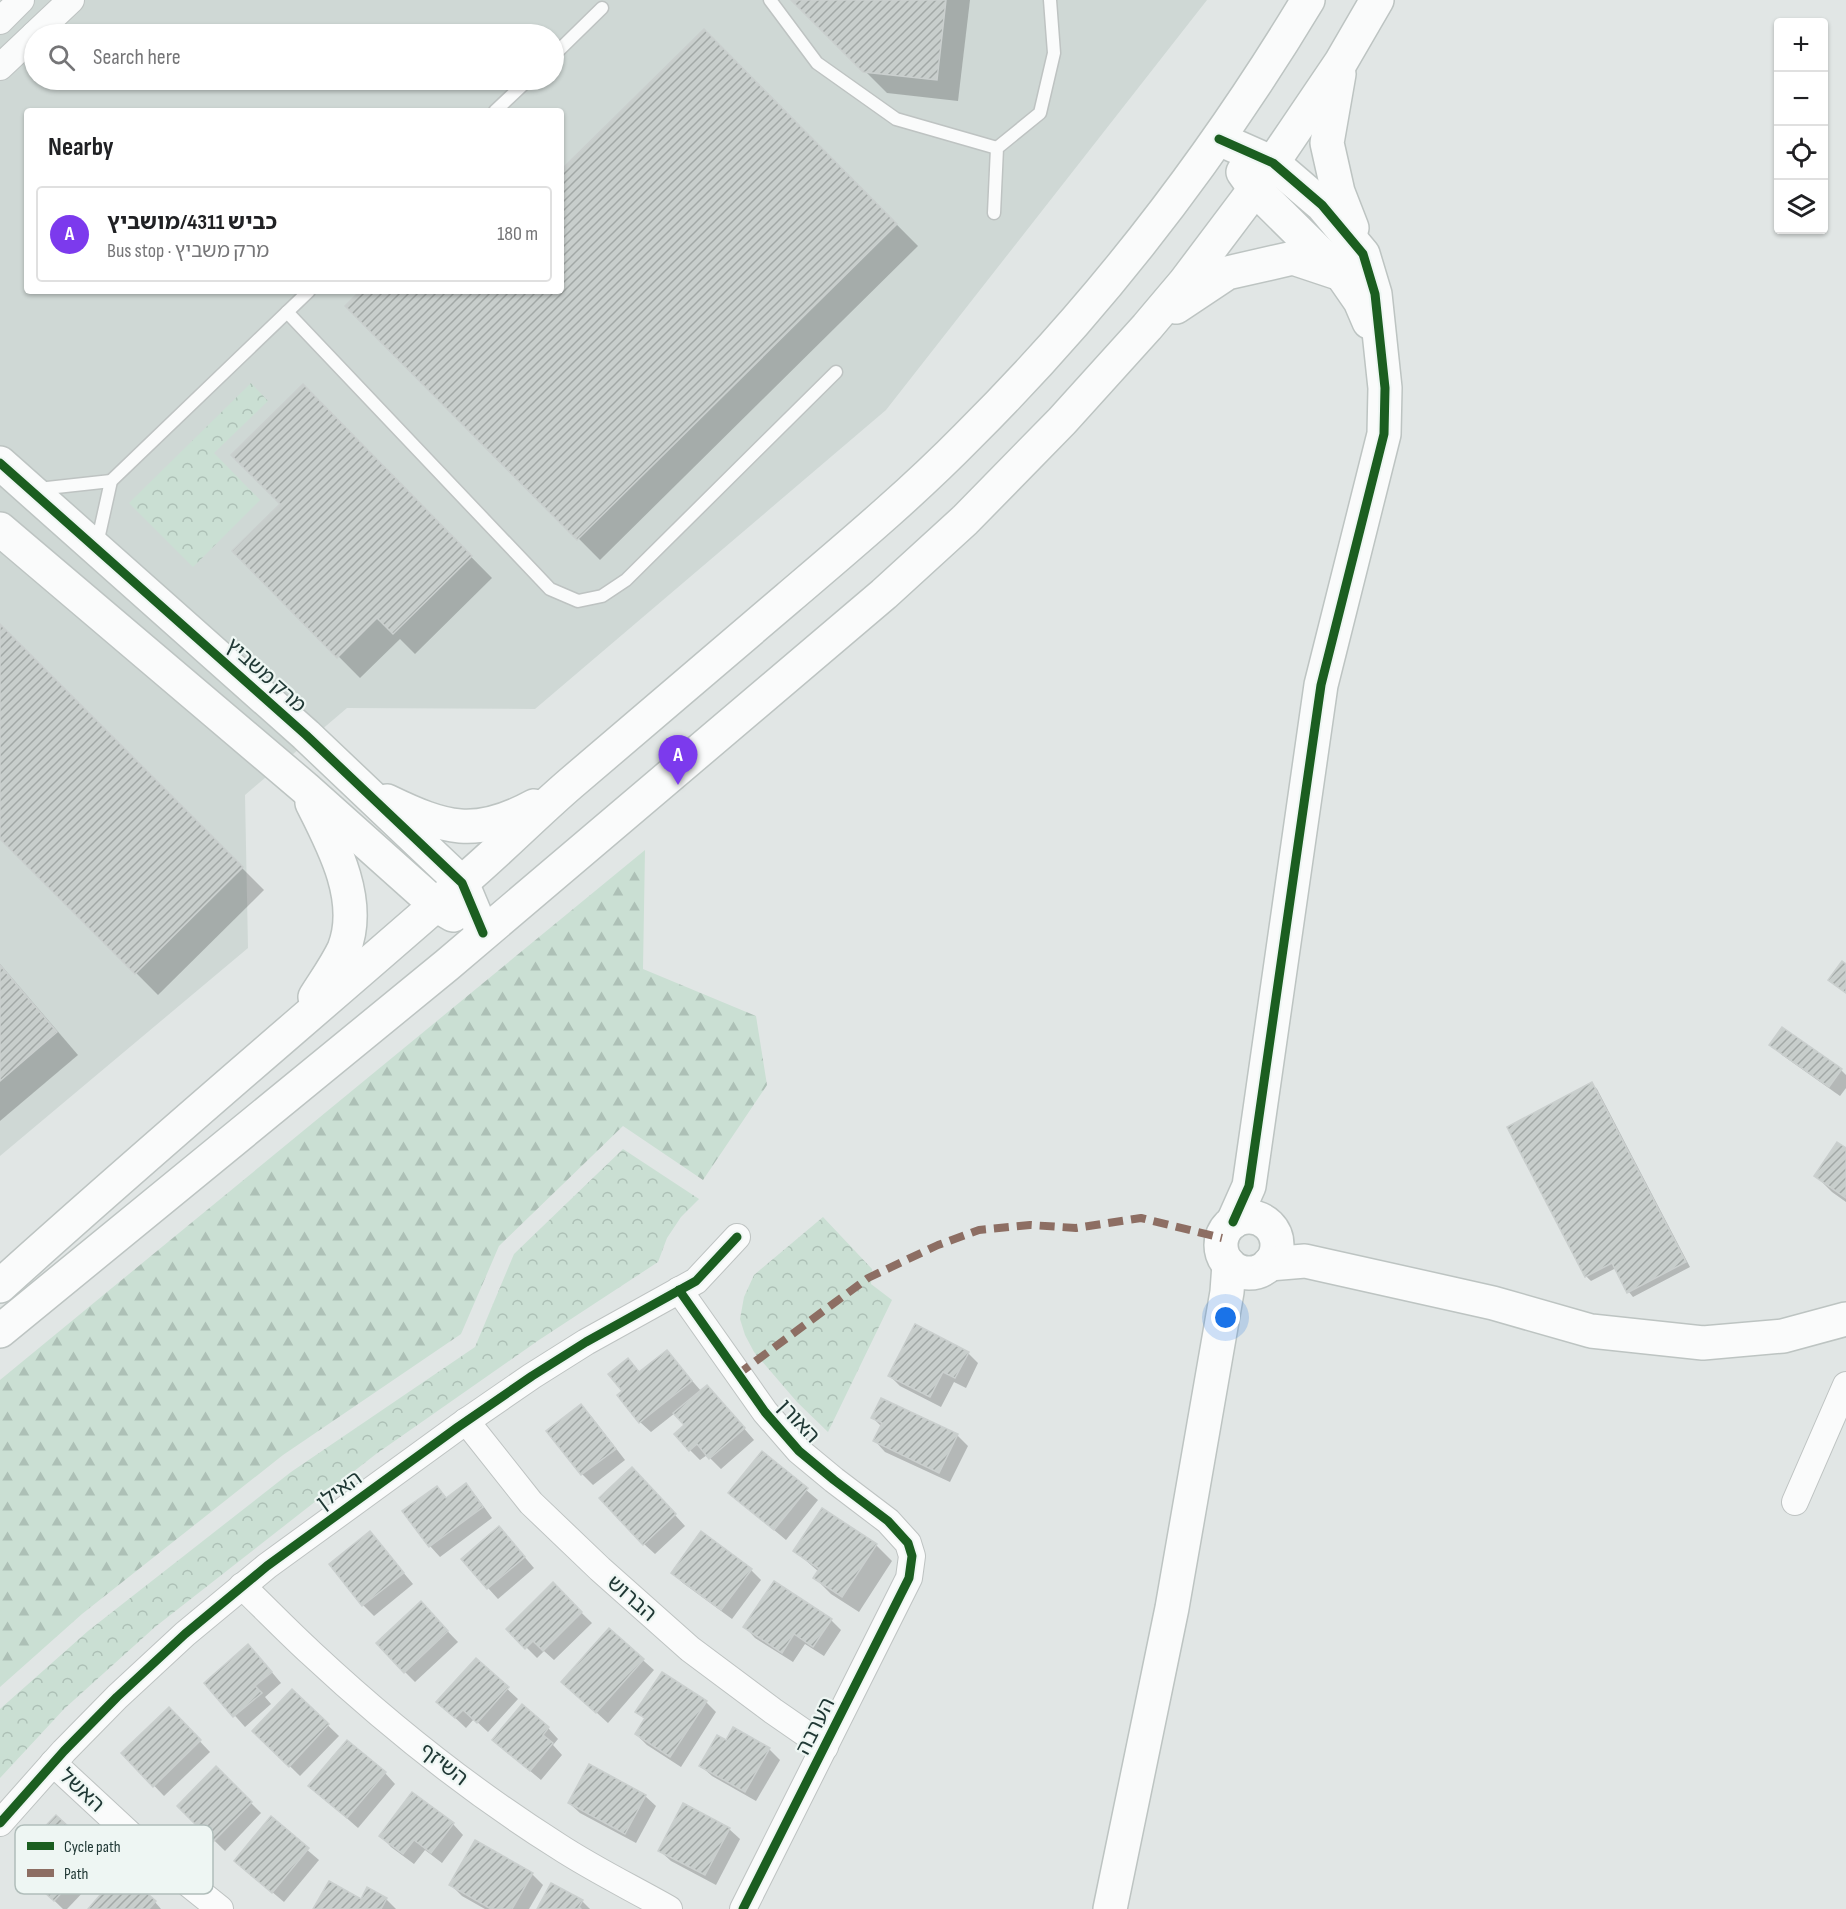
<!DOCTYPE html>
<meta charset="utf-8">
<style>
:root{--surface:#fff;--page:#f2f2f2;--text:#202124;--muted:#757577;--line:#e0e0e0;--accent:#7c3aed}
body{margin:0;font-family:"Sofia Sans Condensed","Noto Sans Hebrew",sans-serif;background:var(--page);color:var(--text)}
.controls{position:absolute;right:18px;top:18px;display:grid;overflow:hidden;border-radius:6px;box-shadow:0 2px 4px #0004}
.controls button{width:54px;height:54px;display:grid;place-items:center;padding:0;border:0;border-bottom:2px solid var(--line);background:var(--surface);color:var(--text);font:30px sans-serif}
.you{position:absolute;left:1226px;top:1318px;width:21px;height:21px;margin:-15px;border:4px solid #fff;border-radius:50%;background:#1a73e8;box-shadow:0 0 0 9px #1a73e833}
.badge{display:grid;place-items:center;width:39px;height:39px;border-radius:50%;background:var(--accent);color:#fff;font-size:20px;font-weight:700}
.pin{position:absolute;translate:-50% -50px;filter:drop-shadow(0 2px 3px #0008)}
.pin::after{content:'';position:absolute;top:32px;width:21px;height:18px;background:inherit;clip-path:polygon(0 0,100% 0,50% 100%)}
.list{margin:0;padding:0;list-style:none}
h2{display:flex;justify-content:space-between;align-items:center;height:78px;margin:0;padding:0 24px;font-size:26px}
h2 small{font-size:20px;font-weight:400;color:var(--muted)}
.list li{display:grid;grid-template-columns:39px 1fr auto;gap:18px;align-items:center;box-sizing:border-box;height:96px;margin:0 12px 12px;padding:0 12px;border:2px solid var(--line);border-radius:6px}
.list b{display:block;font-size:22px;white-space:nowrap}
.list p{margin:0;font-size:20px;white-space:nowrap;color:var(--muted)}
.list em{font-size:20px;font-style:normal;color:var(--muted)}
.icon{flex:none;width:33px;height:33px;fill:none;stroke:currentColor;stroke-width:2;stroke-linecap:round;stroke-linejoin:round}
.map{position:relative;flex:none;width:1846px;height:1909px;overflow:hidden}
.search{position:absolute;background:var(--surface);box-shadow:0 2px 4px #0004;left:24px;top:24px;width:540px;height:66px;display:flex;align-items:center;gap:15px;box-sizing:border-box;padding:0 21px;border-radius:33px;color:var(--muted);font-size:22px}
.panel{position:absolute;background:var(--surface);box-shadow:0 2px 4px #0004;left:24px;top:108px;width:540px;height:186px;border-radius:6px}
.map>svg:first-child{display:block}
</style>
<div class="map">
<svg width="1846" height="1909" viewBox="0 0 1846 1909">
<defs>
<pattern id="forest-firs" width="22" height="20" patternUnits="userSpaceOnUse" patternTransform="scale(1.5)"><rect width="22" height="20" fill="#cadfd3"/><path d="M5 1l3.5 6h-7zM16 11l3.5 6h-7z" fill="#adc0b6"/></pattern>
<pattern id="park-crowns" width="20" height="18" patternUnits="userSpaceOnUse" patternTransform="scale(1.5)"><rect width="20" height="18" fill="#cadfd3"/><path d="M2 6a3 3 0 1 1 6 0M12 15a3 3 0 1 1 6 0" fill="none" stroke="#adc0b6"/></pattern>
<pattern id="building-hatch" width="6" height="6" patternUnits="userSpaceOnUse" patternTransform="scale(1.5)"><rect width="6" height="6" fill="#c8cecc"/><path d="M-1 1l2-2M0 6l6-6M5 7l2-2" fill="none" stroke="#a2a8a6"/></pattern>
</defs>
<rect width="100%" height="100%" fill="#e1e6e5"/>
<path fill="#cfd8d5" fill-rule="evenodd" d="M 0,0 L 1207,0 L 886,410 L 535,709 L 347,708 L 245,795 L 248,948 L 0,1156 ZM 34,34 L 554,34 L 554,80 L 34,80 ZM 27,111 L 561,111 L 561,291 L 27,291 Z"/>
<polygon fill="url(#forest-firs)" points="645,850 643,969 756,1016 767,1085 703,1180 623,1126 499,1246 461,1334 283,1455 82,1614 0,1687 0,1380"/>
<g fill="url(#park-crowns)">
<polygon points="251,383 268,401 214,453 260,500 193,567 129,503"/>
<polygon points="623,1149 699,1199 681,1217 667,1238 658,1262 539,1340 376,1454 247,1555 155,1627 64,1709 0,1778 0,1709 88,1631 291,1472 475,1347 514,1254"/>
<polygon points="823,1217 872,1269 871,1284 892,1300 828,1432 797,1402 754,1352 745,1335 740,1319 744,1297 754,1275"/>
</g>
<g fill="#0003">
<polygon points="794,0 970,0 958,101 887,93"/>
<polygon points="704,31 918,246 600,560 347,306 362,291 561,291 561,173"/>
<polygon points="303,387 492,578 415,654 400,639 360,678 234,551 282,504"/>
<polygon points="0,626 264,890 158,995 0,836"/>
<polygon points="0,964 78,1055 0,1121"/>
<polygon points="1771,1045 1841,1070 1846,1075 1846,1088 1840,1096 1782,1055"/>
<polygon points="1592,1084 1597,1089 1690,1267 1633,1297 1629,1292 1616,1268 1591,1281 1586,1276"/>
<polygon points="1846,1150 1846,1202 1832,1192 1816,1176"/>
<polygon points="667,1352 701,1391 717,1397 754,1440 721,1469 707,1455 700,1460 690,1450 686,1425 675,1413 651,1432 640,1422 624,1391 628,1360 641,1373"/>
<polygon points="968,1353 978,1363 966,1388 954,1382 941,1407 900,1386 890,1376"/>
<polygon points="581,1406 591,1416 625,1460 593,1485 582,1474 548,1431"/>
<polygon points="873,1418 957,1435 968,1446 950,1482 885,1452 875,1441 882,1427"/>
<polygon points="762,1453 818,1500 786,1540 730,1493"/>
<polygon points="643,1480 685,1526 655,1554 644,1544"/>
<polygon points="466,1485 476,1496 492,1518 440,1557 430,1546 437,1488 447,1498"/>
<polygon points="370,1533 413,1584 374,1616 363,1605"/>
<polygon points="509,1539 534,1568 498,1599 488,1588"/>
<polygon points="876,1545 892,1561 859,1612 831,1594 815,1578 819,1572 795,1551"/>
<polygon points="751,1570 761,1580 732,1619 683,1583 672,1573"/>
<polygon points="553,1585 592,1623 554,1660 544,1651 537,1658 508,1629"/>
<polygon points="431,1614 458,1642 415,1682 405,1672"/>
<polygon points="831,1620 841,1630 824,1656 805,1644 793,1662 755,1638 745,1627"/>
<polygon points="609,1630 654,1670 608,1723 574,1692"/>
<polygon points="259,1657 281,1683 265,1697 271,1704 245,1727 206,1683"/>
<polygon points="476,1660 518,1699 488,1732 474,1719 466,1728 449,1712"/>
<polygon points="292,1691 339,1736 300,1776 254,1731"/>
<polygon points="706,1702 716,1712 681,1767 647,1745 636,1734 646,1720 637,1712"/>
<polygon points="169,1709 210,1752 164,1796 123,1753"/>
<polygon points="548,1728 558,1739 553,1745 562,1755 541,1780 505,1750"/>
<polygon points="727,1742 769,1749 780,1760 756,1801 712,1776 701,1766"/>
<polygon points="216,1768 261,1813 225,1851 179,1806"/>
<polygon points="385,1773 395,1784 358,1828 310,1786"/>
<polygon points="645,1796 656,1806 636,1843 580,1813 569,1803"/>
<polygon points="56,1817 108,1866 67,1909 63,1909 35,1882"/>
<polygon points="271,1819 319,1860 284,1902 236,1861"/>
<polygon points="453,1824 463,1835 442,1863 425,1850 414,1864 391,1847 381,1836"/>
<polygon points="729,1829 740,1839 716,1885 671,1861 660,1851"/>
<polygon points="532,1874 543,1885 529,1909 485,1909 462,1896 451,1885"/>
<polygon points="386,1899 396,1909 315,1909 362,1901"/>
<polygon points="582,1901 590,1909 538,1909"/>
<polygon points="155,1902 161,1909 90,1909"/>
</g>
<g fill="url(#building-hatch)" stroke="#cacfce" stroke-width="1.5">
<polygon points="791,0 946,0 937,80 863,72"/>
<polygon points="704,29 897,224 577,540 345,306 360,291 561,291 561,170"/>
<polygon points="303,384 472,556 393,634 377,618 337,658 232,551 280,504 231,455"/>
<polygon points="0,624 243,867 135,974 0,839"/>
<polygon points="1842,961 1846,964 1846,993 1828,980"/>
<polygon points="0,965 57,1032 0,1081"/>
<polygon points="1782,1027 1842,1069 1829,1087 1769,1045"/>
<polygon points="1592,1082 1686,1262 1627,1293 1612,1263 1585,1277 1507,1127"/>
<polygon points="1837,1142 1846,1148 1846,1198 1814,1176"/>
<polygon points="915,1324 969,1352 955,1378 943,1372 930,1397 888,1376"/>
<polygon points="667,1350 692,1381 639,1423 617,1395 622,1391 608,1374 628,1358 639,1372"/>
<polygon points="707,1385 745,1428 709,1459 697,1444 689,1451 674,1434 684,1425 673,1413"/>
<polygon points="881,1398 958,1434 939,1473 873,1441 882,1423 871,1418"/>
<polygon points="581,1404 616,1449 581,1475 546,1431"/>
<polygon points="762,1451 808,1488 774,1530 728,1493"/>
<polygon points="632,1467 676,1514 643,1545 599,1498"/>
<polygon points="466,1483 483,1507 429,1547 402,1511 437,1486 446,1498"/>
<polygon points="822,1508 877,1544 842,1597 813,1578 819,1569 793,1551"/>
<polygon points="499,1526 525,1557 487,1589 461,1559"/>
<polygon points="370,1531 404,1573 362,1606 329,1564"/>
<polygon points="701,1531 752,1569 721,1610 671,1573"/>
<polygon points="774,1581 832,1619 813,1647 794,1634 782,1653 743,1627"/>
<polygon points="553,1582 582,1612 543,1651 533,1641 525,1649 506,1629"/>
<polygon points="421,1601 448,1631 404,1673 376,1643"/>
<polygon points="609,1628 644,1659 596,1713 561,1682"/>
<polygon points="248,1644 272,1672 255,1686 262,1693 233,1717 204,1683"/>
<polygon points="476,1658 509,1687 477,1723 463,1710 455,1718 436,1702"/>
<polygon points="662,1672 707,1701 670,1757 635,1734 645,1718 635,1712"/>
<polygon points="292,1689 329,1724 289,1767 252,1731"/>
<polygon points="522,1704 549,1727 543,1735 553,1743 530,1771 492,1740"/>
<polygon points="169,1707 201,1740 153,1787 121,1753"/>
<polygon points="733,1727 770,1748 745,1792 699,1766 717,1735 726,1740"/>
<polygon points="347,1740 386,1772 347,1818 308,1786"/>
<polygon points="589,1764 646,1795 625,1834 568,1803"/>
<polygon points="216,1766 252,1802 213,1842 177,1806"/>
<polygon points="412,1792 454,1823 431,1853 414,1840 403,1854 379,1836"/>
<polygon points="683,1803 730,1828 705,1875 658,1851"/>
<polygon points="56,1815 98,1854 54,1901 22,1872 45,1848 34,1838"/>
<polygon points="271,1816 309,1848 272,1893 234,1861"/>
<polygon points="475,1840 533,1873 512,1909 491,1909 449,1885"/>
<polygon points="121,1871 156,1901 149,1909 88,1909"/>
<polygon points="329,1881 361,1899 367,1887 387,1898 381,1909 313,1909"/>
<polygon points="551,1883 583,1900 579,1907 581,1909 537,1909"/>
</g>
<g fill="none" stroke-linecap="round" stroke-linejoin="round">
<g stroke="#bec3c2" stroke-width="15">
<g id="lane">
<polyline points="770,0 817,63 896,119 997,148"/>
<polyline points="554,55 602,8"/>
<polyline points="495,111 528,80"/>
<polyline points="994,213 997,148 1040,113 1054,53 1050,0"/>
<polyline points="287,312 550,589 578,601 602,596 626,580 836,372"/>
<polyline points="38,489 111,481"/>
<polyline points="97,544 111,481 309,291"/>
</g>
</g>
<g stroke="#bec3c2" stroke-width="28">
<g id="street">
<polyline points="0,21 21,0"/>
<polyline points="35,34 71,0"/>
<polyline points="0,67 34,35"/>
<polyline points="679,1290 765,1412 799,1451 834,1480 888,1521 908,1543 912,1556 909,1578 743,1909"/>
<polyline points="466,1421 531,1503 600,1569 690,1649 773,1711 825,1747"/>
<polyline points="1795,1502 1846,1385"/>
<path d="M 242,1586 C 265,1608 287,1631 311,1653 C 386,1723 471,1791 558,1846 C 593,1869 632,1888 669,1909"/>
<polyline points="53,1763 149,1852 220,1909"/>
<polyline points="0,1823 64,1751 117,1697 185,1634 267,1566 458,1427 532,1376 586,1342 696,1281 737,1237"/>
</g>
</g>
<g stroke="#bdc4c2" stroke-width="36">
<g id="secondary">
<polyline points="1339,74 1327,143 1338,192 1352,228"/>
<polyline points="1219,139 1273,163 1322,205 1363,254 1375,294 1385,388 1384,434 1321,685 1249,1186 1233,1222"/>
<polyline points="1243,172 1255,189 1342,275 1360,301 1369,322"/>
<polyline points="1176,307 1227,273 1293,258 1335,272"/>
<polyline points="0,463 306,735 462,883 483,933"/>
<polyline points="0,529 305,788 436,905 453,915"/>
<path d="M 387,801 C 445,829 475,838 534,806"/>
<path d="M 312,803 C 334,846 363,901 344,949 C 336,966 325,981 315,997"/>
<circle cx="1249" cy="1245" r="28"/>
<polyline points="1269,1264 1305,1261 1493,1303 1591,1331 1703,1343 1783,1336 1846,1319"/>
<path d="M 0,1286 C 151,1149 307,1018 460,884 C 498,852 533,816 570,784 C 643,722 715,660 788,598 C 849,546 911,494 967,437 C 1098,307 1213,158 1308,0"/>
<polyline points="0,1331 447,965 884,594 965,520 1062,421 1147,327 1185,282 1255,189 1295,130 1341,62 1377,0"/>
<polyline points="1110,1909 1172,1608 1227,1292 1229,1264"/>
</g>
</g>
<use href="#lane" stroke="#fafbfb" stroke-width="12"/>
<use href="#street" stroke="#fafbfb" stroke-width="26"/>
<use href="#secondary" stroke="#fafbfb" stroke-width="33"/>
<polyline stroke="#8d6e63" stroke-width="8" stroke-dasharray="15 8" stroke-linecap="butt" points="737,1375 868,1278 938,1245 979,1230 1030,1225 1076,1228 1141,1218 1222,1238"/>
<g stroke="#eef6f3" stroke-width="13">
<g id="cycleway">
<polyline points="1219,139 1273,163 1322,205 1363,254 1375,294 1385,388 1384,434 1321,685 1249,1186 1233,1222"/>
<polyline points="0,463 306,735 462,883 483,933"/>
<polyline points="679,1290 765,1412 799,1451 834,1480 888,1521 908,1543 912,1556 909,1578 743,1909"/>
<polyline points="0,1823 64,1751 117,1697 185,1634 267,1566 458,1427 532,1376 586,1342 696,1281 737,1237"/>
</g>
</g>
<use href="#cycleway" stroke="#1b5e20" stroke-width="9"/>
</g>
<g text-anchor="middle" stroke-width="4.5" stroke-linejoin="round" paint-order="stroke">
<g font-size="21" fill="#203835" stroke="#eef6f3">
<text transform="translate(266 675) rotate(42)" y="7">מרק משביץ</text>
<text transform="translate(799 1421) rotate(47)" y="7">האורן</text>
<text transform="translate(339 1490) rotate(-36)" y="7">האילן</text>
<text transform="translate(632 1598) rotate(41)" y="7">הברוש</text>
<text transform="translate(815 1726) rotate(-63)" y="7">הערבה</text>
<text transform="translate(444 1764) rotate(38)" y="7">השיזף</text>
<text transform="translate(82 1790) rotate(43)" y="7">האשל</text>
</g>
</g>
<rect x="15" y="1825" width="198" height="69" rx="9" fill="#eef6f3" stroke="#b0bdba" stroke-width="1.5"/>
<rect x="27" y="1842" width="27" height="8" fill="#1b5e20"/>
<rect x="27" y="1869" width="27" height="8" fill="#8d6e63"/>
<g font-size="16" fill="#203835">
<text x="64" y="1852">Cycle path</text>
<text x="64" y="1879">Path</text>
</g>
</svg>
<div class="controls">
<button>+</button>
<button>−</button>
<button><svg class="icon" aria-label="locate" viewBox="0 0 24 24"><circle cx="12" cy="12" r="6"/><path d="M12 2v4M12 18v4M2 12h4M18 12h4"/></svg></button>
<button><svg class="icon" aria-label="layers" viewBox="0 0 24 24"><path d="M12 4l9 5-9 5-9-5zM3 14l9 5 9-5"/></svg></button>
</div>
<div class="you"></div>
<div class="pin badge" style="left:678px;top:785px">A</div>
<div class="search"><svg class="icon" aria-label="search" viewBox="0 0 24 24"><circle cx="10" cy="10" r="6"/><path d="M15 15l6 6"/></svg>Search here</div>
<section class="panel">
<h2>Nearby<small></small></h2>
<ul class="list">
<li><span class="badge">A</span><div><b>כביש 4311/מושביץ</b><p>Bus stop · מרק משביץ</p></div><em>180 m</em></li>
</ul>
</section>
</div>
